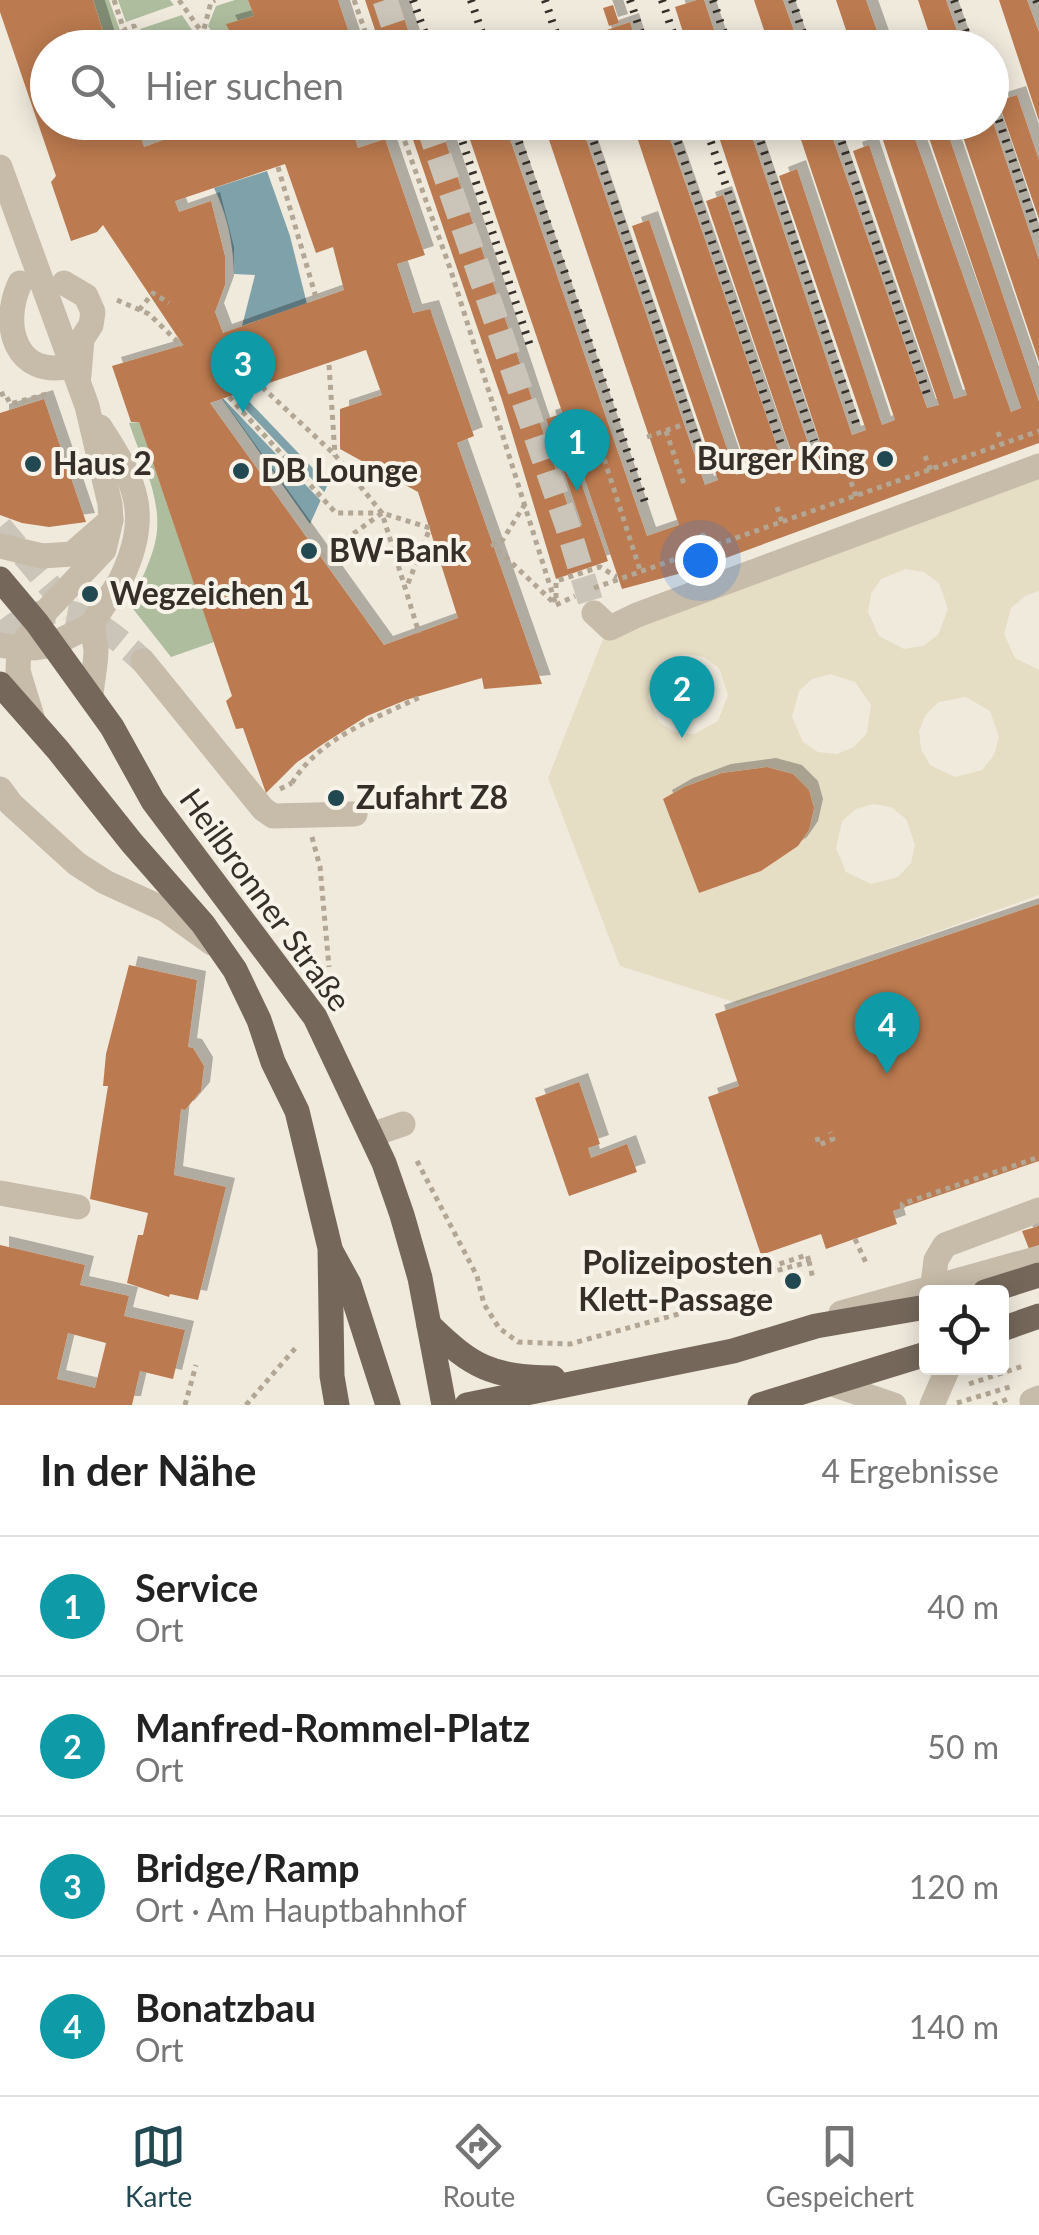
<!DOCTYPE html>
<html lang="de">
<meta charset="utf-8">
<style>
:root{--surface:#fff;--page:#f6f6f6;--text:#222;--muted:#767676;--line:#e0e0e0;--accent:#224852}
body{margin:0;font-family:Lato,sans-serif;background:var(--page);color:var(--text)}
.controls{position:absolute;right:30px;bottom:30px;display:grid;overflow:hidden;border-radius:10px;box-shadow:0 5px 25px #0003}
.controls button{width:90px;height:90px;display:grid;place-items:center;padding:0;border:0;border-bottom:2px solid var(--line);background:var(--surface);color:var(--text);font:50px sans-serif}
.you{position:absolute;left:700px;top:560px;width:35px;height:35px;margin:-25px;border:8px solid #fff;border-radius:50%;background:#1a73e8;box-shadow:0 0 0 15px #1a73e833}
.badge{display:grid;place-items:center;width:65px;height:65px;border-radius:50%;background:var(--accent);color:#fff;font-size:32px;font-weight:700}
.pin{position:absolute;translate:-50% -82px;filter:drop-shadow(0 2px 5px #0008)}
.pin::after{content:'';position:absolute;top:52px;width:35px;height:30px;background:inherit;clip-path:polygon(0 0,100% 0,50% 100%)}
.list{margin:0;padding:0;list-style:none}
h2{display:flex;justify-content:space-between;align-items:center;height:130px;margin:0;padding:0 40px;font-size:42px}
h2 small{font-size:32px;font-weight:400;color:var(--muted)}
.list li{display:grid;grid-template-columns:65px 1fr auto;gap:30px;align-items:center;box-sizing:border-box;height:140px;padding:0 40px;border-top:2px solid var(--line)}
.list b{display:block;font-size:38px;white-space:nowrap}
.list p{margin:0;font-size:32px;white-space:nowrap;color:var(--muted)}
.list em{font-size:32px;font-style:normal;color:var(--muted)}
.icon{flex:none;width:55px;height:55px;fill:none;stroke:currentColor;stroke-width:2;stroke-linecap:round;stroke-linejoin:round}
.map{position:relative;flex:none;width:1039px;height:1405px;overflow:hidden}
.search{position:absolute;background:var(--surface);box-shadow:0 5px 25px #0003;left:30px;right:30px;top:30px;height:110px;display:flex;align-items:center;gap:25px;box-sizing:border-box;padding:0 35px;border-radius:55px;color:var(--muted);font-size:38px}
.sheet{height:690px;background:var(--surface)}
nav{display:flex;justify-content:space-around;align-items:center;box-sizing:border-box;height:140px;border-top:2px solid var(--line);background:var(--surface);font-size:28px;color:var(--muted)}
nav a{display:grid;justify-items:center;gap:5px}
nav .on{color:var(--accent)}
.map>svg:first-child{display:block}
</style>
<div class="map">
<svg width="1039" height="1405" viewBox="0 0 1039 1405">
<defs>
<filter id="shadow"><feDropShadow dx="9" dy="-9" stdDeviation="0" flood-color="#0004"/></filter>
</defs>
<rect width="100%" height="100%" fill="#f0eadd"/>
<g fill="#aebd9e">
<polygon points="93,0 109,0 126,47 108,47"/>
<polygon points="118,0 170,0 174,5 126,22"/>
<polygon points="235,0 248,0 254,16 227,24 238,47 222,47 208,26 216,6"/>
<polygon points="182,15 198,39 196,47 147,47 140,29"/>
<path d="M 139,422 L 214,642 L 171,657 L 130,605 C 139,583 152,561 156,538 C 163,500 141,459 129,423 Z"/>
</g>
<path fill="#e6ddc5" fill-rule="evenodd" d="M 1039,475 L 1039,591 L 1025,596 L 1011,608 L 1004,634 L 1015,658 L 1039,670 L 1039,895 L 737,1003 L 620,966 L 548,778 L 603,639 ZM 906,569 L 924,572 L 939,583 L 948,609 L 938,635 L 923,646 L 904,649 L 879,636 L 868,612 L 871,594 L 881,579 ZM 686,654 L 704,657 L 719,668 L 728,695 L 718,721 L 694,734 L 675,732 L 659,722 L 648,697 L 655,671 L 669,659 ZM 830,674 L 855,682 L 871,705 L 867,733 L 854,747 L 837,754 L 818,752 L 803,742 L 792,717 L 799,691 L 812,679 ZM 966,697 L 990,711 L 999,737 L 994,755 L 982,770 L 955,777 L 930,765 L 921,749 L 919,731 L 926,714 L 939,702 ZM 767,767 L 793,774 L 809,790 L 814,808 L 809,830 L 798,846 L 761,871 L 699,893 L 663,799 L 722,773 ZM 873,804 L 891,807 L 906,819 L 915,845 L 911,863 L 898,877 L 871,884 L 846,872 L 836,848 L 842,821 L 856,809 Z"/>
<g fill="#7ea1aa">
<path d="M 267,171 L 290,236 L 307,304 L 242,326 L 255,275 L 234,274 C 233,243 228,217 214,188 Z"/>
<polygon points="241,393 328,484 310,524 222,399"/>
</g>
<polygon fill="#f0eadd" points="229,392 327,495 323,503 220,395"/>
<g fill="#bb7a4f" fill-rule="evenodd" filter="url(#shadow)">
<path d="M 0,0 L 93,0 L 108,48 L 48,48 L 48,122 L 97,122 L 98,128 L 115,122 L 136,122 L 144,147 L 212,122 L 350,122 L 358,148 L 385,139 L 425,255 L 397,264 L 413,313 L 430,309 L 474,436 L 457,443 L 542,684 L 484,689 L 482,678 L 406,700 L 367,716 L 323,744 L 296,763 L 266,793 L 243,728 L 236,729 L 226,701 L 232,696 L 139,422 L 131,422 L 112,366 L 183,345 L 103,225 L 97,232 L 71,241 L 51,182 L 56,176 L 0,12 ZM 285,164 L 316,253 L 333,247 L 344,290 L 223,333 L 215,312 L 225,285 L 225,256 L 211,201 L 179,212 L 175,201 ZM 366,350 L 382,395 L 340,409 L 340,449 L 418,492 L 458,618 L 384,645 L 210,403 Z"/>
<polygon points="248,0 338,0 354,48 238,48 226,24 254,16"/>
<polygon points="365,0 398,0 414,48 381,48"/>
<polygon points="697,0 704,0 720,48 688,48 675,7"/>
<polygon points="754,0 783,0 800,48 770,48"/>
<polygon points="836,0 866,0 883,48 852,48"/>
<polygon points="918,0 946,0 963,48 934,48"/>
<polygon points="999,0 1027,0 1039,32 1039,121"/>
<polygon points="613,5 619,23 609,26 603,8"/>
<polygon points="630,22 638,48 607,48 601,32"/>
<polygon points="1017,95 1039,160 1039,219 998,101"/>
<polygon points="407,122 439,122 575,527 582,525 546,419 558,415 608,561 556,579 502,400"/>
<polygon points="464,122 504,122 647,536 679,525 543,122 580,122 705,485 718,480 632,226 649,220 736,475 748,471 632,122 664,122 781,458 792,454 706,201 723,195 810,449 821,445 714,122 747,122 852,435 866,430 779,176 797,169 882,425 895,420 795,122 827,122 927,408 939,405 853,151 869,145 954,399 967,395 877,122 909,122 1011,412 1021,408 925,126 944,122 1039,402 1039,443 693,570 622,589"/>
<polygon points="958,122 993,122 1039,260 1039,362"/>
<polygon points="44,399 86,522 49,527 22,523 0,515 0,413"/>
<polygon points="767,767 793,774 809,790 814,808 809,830 798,846 761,871 699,893 663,799 684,787 722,773"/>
<polygon points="1039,904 1039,1161 893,1211 897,1224 826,1249 821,1234 761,1255 708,1097 739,1086 715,1014"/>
<polygon points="129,965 197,980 188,1047 193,1048 204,1066 201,1091 185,1110 181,1109 174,1175 226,1187 198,1300 170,1294 169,1297 127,1283 138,1235 143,1235 148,1213 90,1199 108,1086 103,1086 106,1054"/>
<polygon points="579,1082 600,1144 588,1148 591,1158 627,1144 637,1172 569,1196 535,1098"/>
<polygon points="1039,1226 1039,1245 1029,1249 1022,1231"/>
<path d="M 0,1245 L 85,1265 L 80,1285 L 129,1296 L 124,1316 L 185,1330 L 173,1379 L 140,1371 L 132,1405 L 0,1405 ZM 68,1333 L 106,1343 L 95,1388 L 57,1379 Z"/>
</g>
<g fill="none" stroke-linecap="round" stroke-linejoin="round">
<g stroke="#cbc4b9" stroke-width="25" stroke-dasharray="25 12" stroke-linecap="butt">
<polyline points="385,0 401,48"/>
<polyline points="427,122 568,528 594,613"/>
<polyline points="0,527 72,612"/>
<path d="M 0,636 C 57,587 96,619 143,661"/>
</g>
<g stroke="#b2a694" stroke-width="5" stroke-dasharray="5 5" stroke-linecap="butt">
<polyline points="114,0 124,30 134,26 142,48"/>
<polyline points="179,0 213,48"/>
<polyline points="354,0 371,48"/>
<polyline points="199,48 211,2 215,0"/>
<polyline points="170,122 177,135 180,122"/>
<polyline points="398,122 451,271 556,605"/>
<polyline points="567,122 571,133"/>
<polyline points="356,139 382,122"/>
<polyline points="278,167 317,301"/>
<polyline points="117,300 149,314 182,346"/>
<polyline points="139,310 153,293 169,303"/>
<polyline points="329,365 335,455 382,513 419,633"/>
<polyline points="262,387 333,453"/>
<polyline points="0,395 5,393 10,404 47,394"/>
<polyline points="229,397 336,513 382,513"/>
<polyline points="666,431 685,487"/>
<polyline points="998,432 1002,444"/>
<polyline points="647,437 685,424"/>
<polyline points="570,450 598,440 640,570"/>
<polyline points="925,456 931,470"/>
<polyline points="577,469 605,459"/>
<polyline points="851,482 856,496"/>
<polyline points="525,504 502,541 493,545 554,603"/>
<polyline points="777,507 782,523"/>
<polyline points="702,533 707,547"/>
<polyline points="321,557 382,513 430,528 407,586"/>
<polyline points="594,588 1039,431"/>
<polyline points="556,598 556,581 600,567 617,577"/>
<polyline points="556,605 575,596"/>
<path d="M 292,783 C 320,737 375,719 422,696"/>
<polyline points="280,789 292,783"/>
<polyline points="312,837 320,867 329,967"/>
<polyline points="817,1137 819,1145 833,1139 830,1132"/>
<polyline points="417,1161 477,1276 484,1304 499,1328 518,1342 570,1344 758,1292"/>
<polyline points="903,1208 902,1204 1039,1157"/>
<polyline points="855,1239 867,1265"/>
<polyline points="809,1261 813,1279"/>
<polyline points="751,1273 807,1255 809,1261"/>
<polyline points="768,1273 809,1262"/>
<polyline points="969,1384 1023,1366"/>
<polyline points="957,1403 1013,1386"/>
<polyline points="185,1405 196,1365"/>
<polyline points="246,1405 298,1345"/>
<polyline points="993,1405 1008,1399"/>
</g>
<g stroke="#c7bba9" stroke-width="25">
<polyline points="0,167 87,406 110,504 111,520 104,550 46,611 19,649 18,671 33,720"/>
<path d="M 20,283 C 0,326 16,379 71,366"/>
<polyline points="64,283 86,296 93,312 91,325 82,339 79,375"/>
<polyline points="0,546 42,556 72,554 111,520"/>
<polyline points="594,613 610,628 637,615 1039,466"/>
<path d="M 0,645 C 45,654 54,643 93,624"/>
<polyline points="143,661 263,809 273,816 355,814"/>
<path d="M 91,696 C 92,681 96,665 96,649 C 95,642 92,633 93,626 C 94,616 115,591 121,579 C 152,515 136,482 100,427"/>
<polyline points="0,789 11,804 77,864 105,882 166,910 212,943"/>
<polyline points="371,1135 403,1124"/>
<polyline points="0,1193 78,1207"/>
<polyline points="932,1292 936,1260 945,1245 1039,1210"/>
<polyline points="841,1313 1039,1258"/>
<polyline points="832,1384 894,1405"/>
<polyline points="1032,1401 1039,1398"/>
<polyline points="932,1405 948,1368"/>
</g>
<g stroke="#75685b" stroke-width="25">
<polyline points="0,579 37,623 112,727 153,801 315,1017 384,1163 402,1215 420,1278 444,1405"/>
<polyline points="0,684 58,750 132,843 203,924 235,970 259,1020 273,1062 297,1111 330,1248 332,1376 337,1405"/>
<polyline points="332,1253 349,1284 388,1405"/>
<polyline points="985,1292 1039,1275"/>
<path d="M 429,1325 C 473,1368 492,1377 553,1378"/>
<polyline points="1002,1329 1039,1316"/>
<polyline points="467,1405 733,1351 816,1326 926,1307"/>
<polyline points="760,1405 926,1354"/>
</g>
<g stroke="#352e29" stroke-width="8" stroke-dasharray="2.5 8" stroke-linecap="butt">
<polyline points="413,0 430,48"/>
<polyline points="471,0 487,48"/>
<polyline points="545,0 561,48"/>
<polyline points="630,0 646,48"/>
<polyline points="662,0 678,48"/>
<polyline points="713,0 729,48"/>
<polyline points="792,0 808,48"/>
<polyline points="954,0 972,48"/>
<polyline points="1036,0 1039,7"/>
<polyline points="992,100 1039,238"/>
<polyline points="456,122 531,349"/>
<polyline points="512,122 645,502"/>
<polyline points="587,122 710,479"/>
<polyline points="671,122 784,453"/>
<polyline points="704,122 814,441"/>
<polyline points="754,122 857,426"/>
<polyline points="835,122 929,400"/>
</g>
</g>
<g fill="#224852" stroke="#f8f3e8" stroke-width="4">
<circle cx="885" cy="459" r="10"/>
<circle cx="33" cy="464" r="10"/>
<circle cx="241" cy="471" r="10"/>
<circle cx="309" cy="551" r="10"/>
<circle cx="90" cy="594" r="10"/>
<circle cx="336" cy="798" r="10"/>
<circle cx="793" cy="1281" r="10"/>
</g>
<g text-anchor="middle" stroke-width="8" stroke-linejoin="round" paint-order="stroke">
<g font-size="32" font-weight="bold" fill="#352e29" stroke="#f8f3e8" text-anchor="start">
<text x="865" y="470" text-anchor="end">Burger King</text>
<text x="53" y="475">Haus 2</text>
<text x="261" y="482">DB Lounge</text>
<text x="329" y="562">BW-Bank</text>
<text x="110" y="605">Wegzeichen 1</text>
<text x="356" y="809">Zufahrt Z8</text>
<text x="773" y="1274" text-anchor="end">Polizeiposten<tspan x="773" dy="37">Klett-Passage</tspan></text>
</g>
<g font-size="32" fill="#352e29" stroke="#f8f3e8">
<text transform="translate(265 900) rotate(54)" y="11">Heilbronner Straße</text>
</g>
</g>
</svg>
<div class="controls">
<button><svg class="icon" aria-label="locate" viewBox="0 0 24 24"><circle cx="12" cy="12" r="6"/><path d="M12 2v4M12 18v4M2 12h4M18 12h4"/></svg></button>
</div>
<div class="you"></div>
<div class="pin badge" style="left:577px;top:491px;background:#0f9aa8">1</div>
<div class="pin badge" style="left:682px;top:738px;background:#0f9aa8">2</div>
<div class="pin badge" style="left:243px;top:413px;background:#0f9aa8">3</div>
<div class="pin badge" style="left:887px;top:1074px;background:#0f9aa8">4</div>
<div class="search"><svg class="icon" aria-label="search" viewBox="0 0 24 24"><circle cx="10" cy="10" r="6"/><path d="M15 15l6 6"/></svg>Hier suchen</div>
</div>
<section class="sheet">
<h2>In der Nähe<small>4 Ergebnisse</small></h2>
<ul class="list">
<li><span class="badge" style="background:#0f9aa8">1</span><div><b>Service</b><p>Ort</p></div><em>40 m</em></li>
<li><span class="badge" style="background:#0f9aa8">2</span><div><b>Manfred-Rommel-Platz</b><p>Ort</p></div><em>50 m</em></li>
<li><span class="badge" style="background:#0f9aa8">3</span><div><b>Bridge/Ramp</b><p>Ort · Am Hauptbahnhof</p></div><em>120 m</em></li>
<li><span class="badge" style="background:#0f9aa8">4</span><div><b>Bonatzbau</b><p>Ort</p></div><em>140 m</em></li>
</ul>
</section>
<nav>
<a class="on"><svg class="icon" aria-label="map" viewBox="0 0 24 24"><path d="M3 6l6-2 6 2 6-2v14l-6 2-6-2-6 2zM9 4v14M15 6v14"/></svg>Karte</a>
<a><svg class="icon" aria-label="directions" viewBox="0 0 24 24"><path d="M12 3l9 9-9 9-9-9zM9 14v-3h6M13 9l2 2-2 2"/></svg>Route</a>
<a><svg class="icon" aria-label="saved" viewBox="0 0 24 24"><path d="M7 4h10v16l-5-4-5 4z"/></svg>Gespeichert</a>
</nav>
